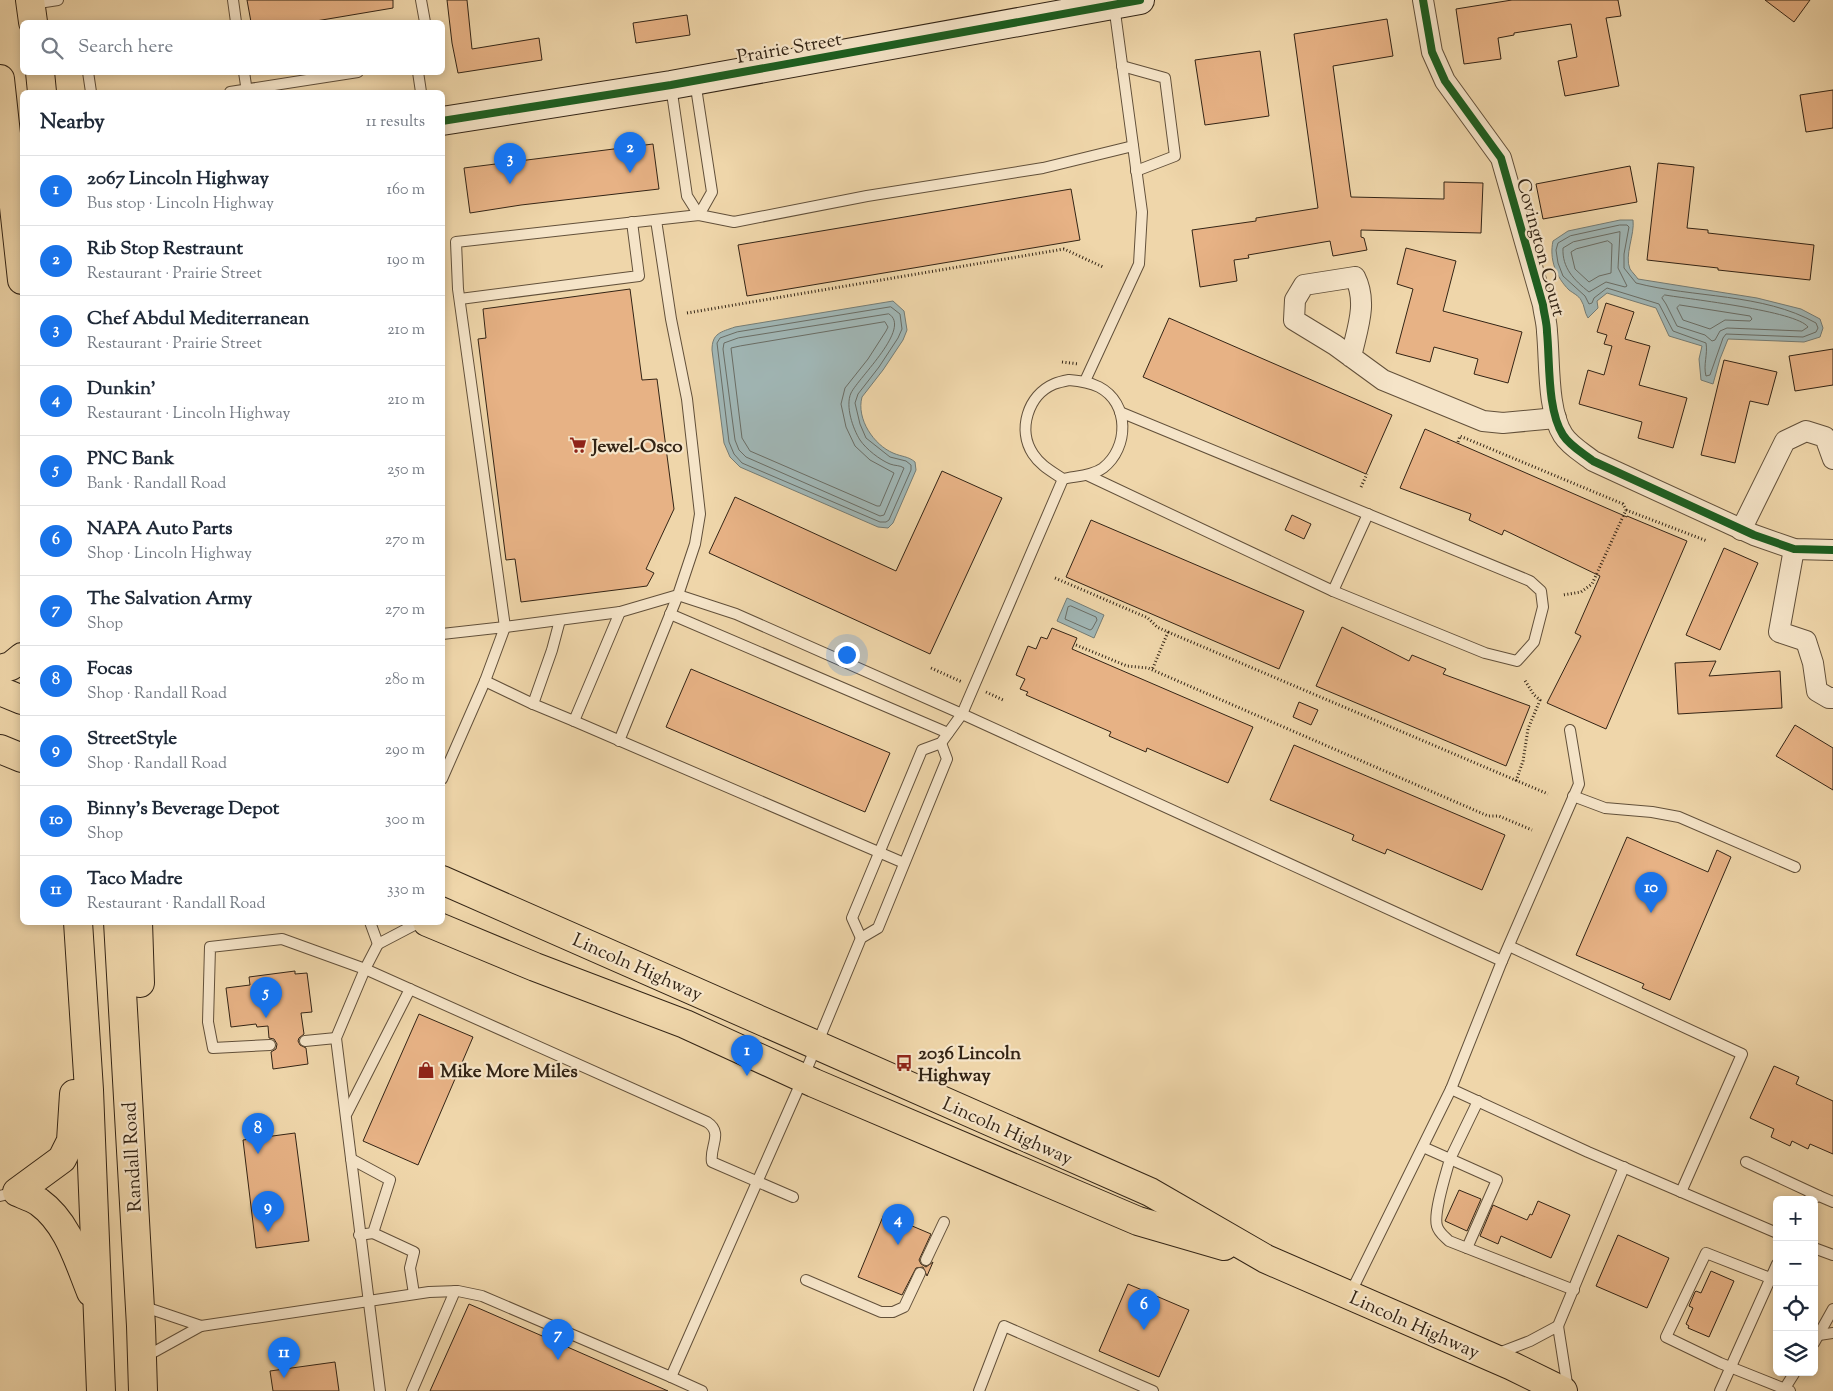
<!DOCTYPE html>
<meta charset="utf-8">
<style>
:root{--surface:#fff;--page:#f6f6f7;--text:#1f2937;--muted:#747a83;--line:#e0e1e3;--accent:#1a73e8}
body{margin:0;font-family:"Sorts Mill Goudy",serif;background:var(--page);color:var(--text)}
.controls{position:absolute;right:15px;bottom:15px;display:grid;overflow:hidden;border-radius:8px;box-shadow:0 2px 8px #0003}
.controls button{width:45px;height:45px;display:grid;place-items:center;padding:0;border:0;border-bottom:1px solid var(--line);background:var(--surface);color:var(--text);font:25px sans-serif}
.you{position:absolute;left:846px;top:654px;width:18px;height:18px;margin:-12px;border:4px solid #fff;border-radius:50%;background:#1a73e8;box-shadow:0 0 0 8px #1a73e833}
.badge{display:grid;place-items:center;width:32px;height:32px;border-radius:50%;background:var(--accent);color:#fff;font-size:16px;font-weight:700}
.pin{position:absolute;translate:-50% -41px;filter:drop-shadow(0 1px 2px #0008)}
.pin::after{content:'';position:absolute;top:26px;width:18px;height:15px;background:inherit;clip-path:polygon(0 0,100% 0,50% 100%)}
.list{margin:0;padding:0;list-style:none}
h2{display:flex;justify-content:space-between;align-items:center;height:65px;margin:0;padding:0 20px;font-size:21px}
h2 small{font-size:16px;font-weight:400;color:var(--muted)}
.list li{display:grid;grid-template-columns:32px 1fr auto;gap:15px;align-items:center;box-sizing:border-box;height:70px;padding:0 20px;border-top:1px solid var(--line)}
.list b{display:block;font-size:19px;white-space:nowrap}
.list p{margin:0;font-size:16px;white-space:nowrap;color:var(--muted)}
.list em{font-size:16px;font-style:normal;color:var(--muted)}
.icon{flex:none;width:28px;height:28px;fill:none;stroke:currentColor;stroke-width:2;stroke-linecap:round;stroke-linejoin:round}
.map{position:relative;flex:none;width:1833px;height:1391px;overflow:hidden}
.search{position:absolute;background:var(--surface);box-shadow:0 2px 8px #0003;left:20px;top:20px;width:425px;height:55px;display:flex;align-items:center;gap:12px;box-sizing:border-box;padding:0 18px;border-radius:8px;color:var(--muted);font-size:19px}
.panel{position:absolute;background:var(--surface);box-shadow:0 2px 8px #0003;left:20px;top:90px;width:425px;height:835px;border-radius:8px}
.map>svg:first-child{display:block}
</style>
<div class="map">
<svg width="1833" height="1391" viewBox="0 0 1833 1391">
<rect width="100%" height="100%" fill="#efd6aa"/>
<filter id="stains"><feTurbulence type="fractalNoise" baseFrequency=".004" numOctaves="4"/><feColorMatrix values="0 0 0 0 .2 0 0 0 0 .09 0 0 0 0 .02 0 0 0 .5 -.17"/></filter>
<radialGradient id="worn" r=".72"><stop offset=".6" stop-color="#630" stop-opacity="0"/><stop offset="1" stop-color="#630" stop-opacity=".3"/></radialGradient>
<g fill="#a0b6b5" stroke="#747c75">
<path d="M 1620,220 L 1633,220 C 1635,234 1624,256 1630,269 C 1632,272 1636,276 1638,279 L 1757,298 L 1801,309 L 1820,319 L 1823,328 L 1820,337 L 1804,342 L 1728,339 L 1720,359 L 1713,384 L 1701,380 L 1699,359 L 1702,346 L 1669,336 L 1656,308 L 1607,293 L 1597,301 L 1598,308 L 1588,318 C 1584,312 1585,306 1581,300 C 1579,296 1573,293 1569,290 C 1556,277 1549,259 1553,241 L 1568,231 Z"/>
<path d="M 893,301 L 904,311 L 907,330 L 903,340 L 883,370 L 862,397 C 856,419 874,445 893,453 C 902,457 908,456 915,462 L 916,470 L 893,523 L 888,528 L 878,527 L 740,467 L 730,457 L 724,443 L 712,350 C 712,333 721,332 735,327 Z"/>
<polygon points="1067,598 1104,615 1094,638 1057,621"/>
</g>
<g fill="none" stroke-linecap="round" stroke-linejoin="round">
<g stroke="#6a6d65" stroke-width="1">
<path d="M 1620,225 L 1627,225 L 1629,227 L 1624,254 L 1624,268 L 1636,283 C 1693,298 1763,293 1816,323 L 1818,328 L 1816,332 L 1803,337 L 1726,334 L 1723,338 L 1710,375 L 1706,376 C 1703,365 1708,354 1706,343 L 1673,331 L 1659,304 L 1607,288 L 1594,298 L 1592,303 L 1589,304 L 1585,296 L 1563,276 L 1558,263 L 1556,250 L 1558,243 L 1570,236 Z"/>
<path d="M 1620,232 L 1618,268 L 1627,286 L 1625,287 L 1606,282 L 1589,292 C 1574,280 1562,268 1563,248 L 1573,242 Z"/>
<polygon points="1608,241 1612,244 1611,273 1599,276 1589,282 1575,269 1571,252 1576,249"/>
<path d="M 1665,295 C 1688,299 1797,311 1808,327 L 1802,331 L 1727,328 L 1720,331 L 1715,340 L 1712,341 L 1705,335 L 1677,326 L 1666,304 L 1662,298 Z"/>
<polygon points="1680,305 1750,316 1752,319 1750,321 1725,320 1710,329 1683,320 1677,308"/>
<polygon points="891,307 900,314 902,329 898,338 879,367 858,394 855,403 860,424 866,438 890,457 906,461 911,465 911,470 889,520 886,522 880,522 742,463 734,454 729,442 717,343 720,338 737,332"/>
<path d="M 889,314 C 912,328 859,377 851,393 C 845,406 853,429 860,440 C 866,449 880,460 890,464 C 895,466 900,465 904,468 L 884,515 L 880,516 L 746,457 L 739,450 L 735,440 L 723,349 L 724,343 L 738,338 Z"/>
<polygon points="885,322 888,327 886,331 868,359 845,388 841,404 846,427 855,446 870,460 894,473 880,506 877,506 750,451 742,438 731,348 740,346"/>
<polygon points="1071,606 1096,617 1097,620 1092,629 1090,630 1065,619 1068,607"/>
</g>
</g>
<g fill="#e7b285" stroke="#332415">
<polygon points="247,0 393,0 393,8 310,22 251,22"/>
<polygon points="447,0 467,0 472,49 539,38 542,60 458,73 452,43"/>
<polygon points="1512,0 1618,0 1621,16 1606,18 1619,86 1565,96 1558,61 1577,57 1571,24 1514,33 1514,35 1498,38 1501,59 1464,64 1456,9"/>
<polygon points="1765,0 1810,0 1794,22"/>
<polygon points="687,15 690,35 636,43 633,23"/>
<polygon points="1387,19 1393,56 1333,66 1351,197 1444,199 1444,182 1483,183 1481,233 1361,230 1361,237 1364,238 1367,250 1333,256 1330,241 1248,255 1249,258 1234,260 1237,281 1200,287 1192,230 1256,221 1256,218 1318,208 1294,34"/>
<polygon points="1260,51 1269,116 1205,125 1195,60"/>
<polygon points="1833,90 1833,128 1806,132 1800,95"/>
<polygon points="653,144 659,189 521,205 470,213 464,168"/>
<polygon points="1658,163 1694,167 1687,228 1708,230 1708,233 1814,245 1810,280 1718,270 1718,268 1647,260"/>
<polygon points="1630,166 1637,202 1543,219 1536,184"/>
<polygon points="1071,189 1080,240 747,296 738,245"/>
<polygon points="1406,248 1456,261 1443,311 1522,332 1508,383 1474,374 1478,359 1434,347 1430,362 1396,353 1413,289 1397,284"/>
<polygon points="630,289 642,380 657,379 674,509 646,569 654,573 647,586 521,602 515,559 506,560 478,339 486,338 483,309"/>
<polygon points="1606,303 1634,312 1625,339 1650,346 1639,385 1687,398 1673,448 1638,438 1642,422 1579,404 1588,370 1604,375 1612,346 1604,344 1607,335 1597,332"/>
<polygon points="1169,318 1392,415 1366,474 1143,377"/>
<polygon points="1833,349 1833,385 1795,391 1789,356"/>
<polygon points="1724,360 1777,372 1768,405 1750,401 1735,463 1701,455"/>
<polygon points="1425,429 1627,517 1627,516 1687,541 1606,729 1547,703 1581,636 1575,633 1600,576 1504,530 1502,535 1469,520 1471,514 1400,488"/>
<polygon points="942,471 1002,498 930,654 709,553 735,497 896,571"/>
<polygon points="1292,515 1311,524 1304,539 1285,530"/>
<polygon points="1091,520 1304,611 1279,669 1066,577"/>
<polygon points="1724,548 1758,563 1720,650 1686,635"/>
<polygon points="1342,627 1409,661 1412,655 1446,669 1443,674 1530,706 1506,766 1316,686"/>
<polygon points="1052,628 1077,638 1072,649 1253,727 1228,783 1147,748 1146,752 1109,736 1111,732 1026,695 1028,692 1020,689 1025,679 1016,675 1028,646 1036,649 1041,637 1047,639"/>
<polygon points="1716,661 1709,676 1780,671 1782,708 1678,714 1675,663"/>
<polygon points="691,669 890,753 865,812 666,727"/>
<polygon points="1299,702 1318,710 1311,725 1293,717"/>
<polygon points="1795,725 1833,748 1833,790 1776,756"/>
<polygon points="1294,745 1505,835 1482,890 1387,849 1385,854 1352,840 1354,835 1270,800"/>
<polygon points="1627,837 1708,872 1717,850 1731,857 1670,1000 1642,988 1644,984 1576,955"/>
<polygon points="295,971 295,974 307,973 312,1012 301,1013 304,1034 299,1038 298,1041 300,1045 306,1048 308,1064 273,1069 271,1052 276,1049 277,1044 274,1039 269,1038 268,1026 257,1027 256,1024 231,1027 226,988 250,985 249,977"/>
<polygon points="419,1014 473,1037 418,1165 363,1141"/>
<polygon points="1774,1066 1799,1077 1796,1084 1833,1101 1833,1154 1810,1144 1808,1149 1792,1141 1790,1146 1771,1137 1774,1129 1750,1118"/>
<polygon points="295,1133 309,1241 256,1248 243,1140"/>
<polygon points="1459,1190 1481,1199 1467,1231 1445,1221"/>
<polygon points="1538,1201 1570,1215 1551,1258 1501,1236 1498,1244 1480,1236 1493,1205 1527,1220 1530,1214 1532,1215"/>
<polygon points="884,1214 931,1234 919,1260 921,1264 926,1267 933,1262 927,1276 923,1267 916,1268 902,1295 858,1277"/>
<polygon points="1618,1235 1669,1258 1647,1308 1596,1286"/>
<polygon points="1711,1271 1734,1281 1709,1337 1688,1328 1689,1326 1686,1324 1693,1308 1689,1306 1695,1292 1696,1291 1701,1293"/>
<polygon points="1128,1284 1189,1310 1159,1377 1099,1351"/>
<polygon points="469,1304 668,1391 430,1391"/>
<polygon points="335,1362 339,1391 273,1391 270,1371"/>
</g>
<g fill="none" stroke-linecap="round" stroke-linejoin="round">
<g stroke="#62503a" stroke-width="12">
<g id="lane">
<polyline points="233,0 236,22"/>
<polyline points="421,0 425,22"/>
<polyline points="32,4 58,0"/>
<polyline points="1122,66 1165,78 1175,156 1136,171"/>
<polyline points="88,72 91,92"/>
<polyline points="244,72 247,92"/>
<polyline points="418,72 421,92"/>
<polyline points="695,81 712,192 699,215"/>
<polyline points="671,86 687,196 699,215"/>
<polyline points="230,92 358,72"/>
<polyline points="656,220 671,319 687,399 700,514 695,544 678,595 620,612 505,627 458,289 456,242 699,215 734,222 867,196 1043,168 1133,146"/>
<polyline points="460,299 639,276 632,222"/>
<path d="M 1069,380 C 1080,381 1089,382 1099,387 C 1130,403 1129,448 1103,468 C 1092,476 1076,476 1063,479 C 1051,471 1040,465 1033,454 C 1017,430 1028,395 1054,384 C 1059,382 1064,381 1069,380 Z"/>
<polyline points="1085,381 1139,264 1142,212 1114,5"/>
<polyline points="1087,475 1333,591 1485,653 1517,661 1534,642 1543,607 1541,591 1530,581 1120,412"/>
<polyline points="1333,591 1368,514"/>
<polyline points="670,614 948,733"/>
<polyline points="442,634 505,627 485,681 442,779"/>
<polyline points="485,681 533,704 574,721 620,612"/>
<polyline points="533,704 552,650 560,620"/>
<polyline points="574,721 904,863"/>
<polyline points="619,741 678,595 736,614 962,714 1502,961"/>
<polyline points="1573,796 1605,808 1652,812 1679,817 1795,867"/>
<polyline points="370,922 378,944 420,922"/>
<polyline points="861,938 852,918 922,750 941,743 962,714 1063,479"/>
<polyline points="378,944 365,969 336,1038 380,1391"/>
<polyline points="1509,946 1742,1054 1681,1192"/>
<polyline points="305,1041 336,1038"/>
<path d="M 270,1045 L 213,1048 L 208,1022 L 210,947 L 282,939 L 365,969 L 707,1122 C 724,1133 709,1147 712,1162 L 793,1197"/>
<polyline points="1451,1089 1588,1152 1777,1233"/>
<polyline points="347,1113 410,989"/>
<path d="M 1423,1147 L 1450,1159 C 1446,1174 1433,1213 1437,1226 C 1439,1233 1444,1236 1449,1241 L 1574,1290"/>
<polyline points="351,1159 390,1180 373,1233 359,1235"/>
<polyline points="1746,1162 1819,1196"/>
<polyline points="0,1196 16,1192"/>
<polyline points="1808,1200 1819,1196 1833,1202"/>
<polyline points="373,1233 414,1252 410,1268 414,1294"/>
<polyline points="1467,1248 1497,1180 1450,1159 1478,1101"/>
<polyline points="1814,1248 1833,1255"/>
<polyline points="926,1260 944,1222"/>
<polyline points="1770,1278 1706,1253 1666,1337 1720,1363 1790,1391"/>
<polyline points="806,1280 881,1312 893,1312 904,1307 920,1273"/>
<polyline points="1350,1294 1451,1089 1502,961 1579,784 1570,730"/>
<polyline points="142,1306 201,1326 145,1357"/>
<polyline points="201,1326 429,1292 458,1291 482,1296 671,1377 803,1078 861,938 878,928 947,759 941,743"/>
<polyline points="1558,1326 1624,1167"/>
<polyline points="1819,1335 1833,1333"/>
<polyline points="1814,1343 1833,1309"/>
<polyline points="1496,1354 1530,1341 1558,1326 1568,1390"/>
<polyline points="671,1377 702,1391"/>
<polyline points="1785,1388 1795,1372"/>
<polyline points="412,1391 455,1291"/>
<polyline points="979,1391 1004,1326 1153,1391"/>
<polyline points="1720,1391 1777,1264"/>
</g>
</g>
<g stroke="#62503a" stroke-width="22">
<g id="street">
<path d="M 1423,0 L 1432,52 L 1445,81 L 1501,158 L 1543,305 C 1544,314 1547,323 1547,332 C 1550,362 1547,410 1563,435 C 1570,446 1583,453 1593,461 L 1754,535 L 1794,549 L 1833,550"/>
<path d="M 1351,357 C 1357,329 1368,303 1355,277 L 1304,285 L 1295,300 L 1294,320 L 1335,345 L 1383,380 L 1483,421 L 1503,423 L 1556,418"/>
<polyline points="1741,530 1785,441 1806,431 1825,437 1833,459"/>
<polyline points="1794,549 1779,632 1806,641 1813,663 1817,691 1829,698 1833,698"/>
</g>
</g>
<g stroke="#332415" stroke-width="30">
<polyline id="secondary" points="442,121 671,85 1140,0"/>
</g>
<g stroke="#332415" stroke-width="30">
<g id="primary">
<polyline points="30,0 33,22"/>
<polyline points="40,72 42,92"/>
<polyline points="0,79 22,280"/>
<polyline points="0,669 11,666 22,657"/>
<polyline points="0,691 22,700"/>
<polyline points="0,749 22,758"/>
<polyline points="442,880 1150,1192 1266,1259 1512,1366 1563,1391"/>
<polyline points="78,922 89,1090 101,1391"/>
<polyline points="118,922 141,1326 143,1391"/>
<polyline points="138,922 140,983"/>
<polyline points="427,922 535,967 685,1024 814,1083 1138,1221 1224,1246"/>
<path d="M 74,1094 L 71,1141 L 62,1159 L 17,1192 C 24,1195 33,1198 39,1202 C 68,1223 78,1260 91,1292"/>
</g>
</g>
<g stroke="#332415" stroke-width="3" stroke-dasharray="1 2.5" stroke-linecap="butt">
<polyline points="687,313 1064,249 1103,267"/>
<polyline points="1062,362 1079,364"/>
<polyline points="1458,442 1460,436 1623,504 1626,510 1592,584 1581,592 1563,595"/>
<polyline points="1361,487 1367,474"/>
<polyline points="1626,510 1707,541"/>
<polyline points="1055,578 1148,618 1157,627 1168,632 1152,670"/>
<polyline points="1168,632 1548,794"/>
<polyline points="1076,645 1127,666 1148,668 1488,816 1499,816 1532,830"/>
<polyline points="931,668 962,682"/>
<polyline points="986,692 1003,700"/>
<polyline points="1516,781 1523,761 1528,729 1540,700 1534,695 1524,679"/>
</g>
<use href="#lane" stroke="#f5e4c8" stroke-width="10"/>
<use href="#street" stroke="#f5e4c8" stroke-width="20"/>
<use href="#secondary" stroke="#f5e4c8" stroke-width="28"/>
<use href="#primary" stroke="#efd6aa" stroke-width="28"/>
<g stroke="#f5e4c8" stroke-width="11">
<g id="cycleway">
<path d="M 1423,0 L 1432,52 L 1445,81 L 1501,158 L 1543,305 C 1544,314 1547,323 1547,332 C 1550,362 1547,410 1563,435 C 1570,446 1583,453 1593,461 L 1754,535 L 1794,549 L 1833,550"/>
<polyline points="442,121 671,85 1140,0"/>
</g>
</g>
<use href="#cycleway" stroke="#1b5e20" stroke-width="8"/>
</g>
<defs>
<g id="supermarket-bare" transform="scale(1.35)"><path d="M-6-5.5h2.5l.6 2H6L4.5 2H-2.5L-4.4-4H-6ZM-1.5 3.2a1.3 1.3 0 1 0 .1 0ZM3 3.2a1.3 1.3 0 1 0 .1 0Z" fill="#8f2418" stroke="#f5e4c8" stroke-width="2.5" paint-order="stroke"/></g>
<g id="bus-bare" transform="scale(1.35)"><path d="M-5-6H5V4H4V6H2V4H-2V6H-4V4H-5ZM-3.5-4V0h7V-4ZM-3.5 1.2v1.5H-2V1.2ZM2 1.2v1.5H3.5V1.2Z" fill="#8f2418" stroke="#f5e4c8" stroke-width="2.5" paint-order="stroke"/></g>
<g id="shop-bare" transform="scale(1.35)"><path d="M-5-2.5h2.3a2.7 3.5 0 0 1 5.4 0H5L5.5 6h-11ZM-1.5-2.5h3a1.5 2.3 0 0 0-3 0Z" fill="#8f2418" stroke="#f5e4c8" stroke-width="2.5" paint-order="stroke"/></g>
</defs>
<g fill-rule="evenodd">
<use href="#supermarket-bare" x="578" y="445"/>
<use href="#bus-bare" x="904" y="1063"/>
<use href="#shop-bare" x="426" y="1070"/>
</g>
<g text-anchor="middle" stroke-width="4.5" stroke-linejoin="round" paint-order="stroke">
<g font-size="19" fill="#332415" stroke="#f5e4c8">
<text transform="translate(789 47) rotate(-10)" y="7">Prairie Street</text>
<text transform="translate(1542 247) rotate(75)" y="7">Covington Court</text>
<text transform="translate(638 966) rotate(24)" y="7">Lincoln Highway</text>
<text transform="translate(1008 1130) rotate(24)" y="7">Lincoln Highway</text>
<text transform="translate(131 1157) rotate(-93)" y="7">Randall Road</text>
<text transform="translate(1415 1324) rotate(24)" y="7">Lincoln Highway</text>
</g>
<g font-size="19" font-weight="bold" fill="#332415" stroke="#f5e4c8" text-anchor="start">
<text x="592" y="452">Jewel-Osco</text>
<text x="918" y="1059">2036 Lincoln<tspan x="918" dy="22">Highway</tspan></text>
<text x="440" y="1077">Mike More Miles</text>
</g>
</g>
<rect width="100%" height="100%" filter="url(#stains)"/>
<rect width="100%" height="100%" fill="url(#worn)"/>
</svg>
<div class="controls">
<button>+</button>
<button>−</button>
<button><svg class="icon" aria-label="locate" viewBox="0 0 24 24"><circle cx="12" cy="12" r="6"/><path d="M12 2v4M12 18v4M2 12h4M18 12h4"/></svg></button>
<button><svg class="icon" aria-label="layers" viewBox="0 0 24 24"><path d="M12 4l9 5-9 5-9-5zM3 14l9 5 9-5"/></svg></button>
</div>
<div class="you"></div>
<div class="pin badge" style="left:747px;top:1076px">1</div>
<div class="pin badge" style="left:630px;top:173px">2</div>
<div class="pin badge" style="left:510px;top:184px">3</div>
<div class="pin badge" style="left:898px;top:1245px">4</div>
<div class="pin badge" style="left:266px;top:1018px">5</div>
<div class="pin badge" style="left:1144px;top:1330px">6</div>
<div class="pin badge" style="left:558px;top:1360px">7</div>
<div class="pin badge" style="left:258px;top:1154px">8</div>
<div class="pin badge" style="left:268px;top:1232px">9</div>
<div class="pin badge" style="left:1651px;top:913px">10</div>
<div class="pin badge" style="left:284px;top:1378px">11</div>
<div class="search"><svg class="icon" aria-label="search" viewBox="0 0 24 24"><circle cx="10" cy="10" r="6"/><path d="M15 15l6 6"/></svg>Search here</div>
<section class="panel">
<h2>Nearby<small>11 results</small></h2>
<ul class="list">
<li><span class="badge">1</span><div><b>2067 Lincoln Highway</b><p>Bus stop · Lincoln Highway</p></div><em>160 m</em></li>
<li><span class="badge">2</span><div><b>Rib Stop Restraunt</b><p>Restaurant · Prairie Street</p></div><em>190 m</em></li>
<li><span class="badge">3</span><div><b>Chef Abdul Mediterranean</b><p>Restaurant · Prairie Street</p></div><em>210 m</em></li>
<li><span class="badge">4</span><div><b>Dunkin'</b><p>Restaurant · Lincoln Highway</p></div><em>210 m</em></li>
<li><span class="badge">5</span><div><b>PNC Bank</b><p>Bank · Randall Road</p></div><em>250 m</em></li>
<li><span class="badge">6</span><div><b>NAPA Auto Parts</b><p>Shop · Lincoln Highway</p></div><em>270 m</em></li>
<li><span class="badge">7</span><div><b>The Salvation Army</b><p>Shop</p></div><em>270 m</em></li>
<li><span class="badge">8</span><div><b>Focas</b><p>Shop · Randall Road</p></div><em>280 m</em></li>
<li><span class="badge">9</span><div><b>StreetStyle</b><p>Shop · Randall Road</p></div><em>290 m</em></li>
<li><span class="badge">10</span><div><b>Binny's Beverage Depot</b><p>Shop</p></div><em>300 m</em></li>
<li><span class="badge">11</span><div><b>Taco Madre</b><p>Restaurant · Randall Road</p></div><em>330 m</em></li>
</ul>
</section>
</div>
